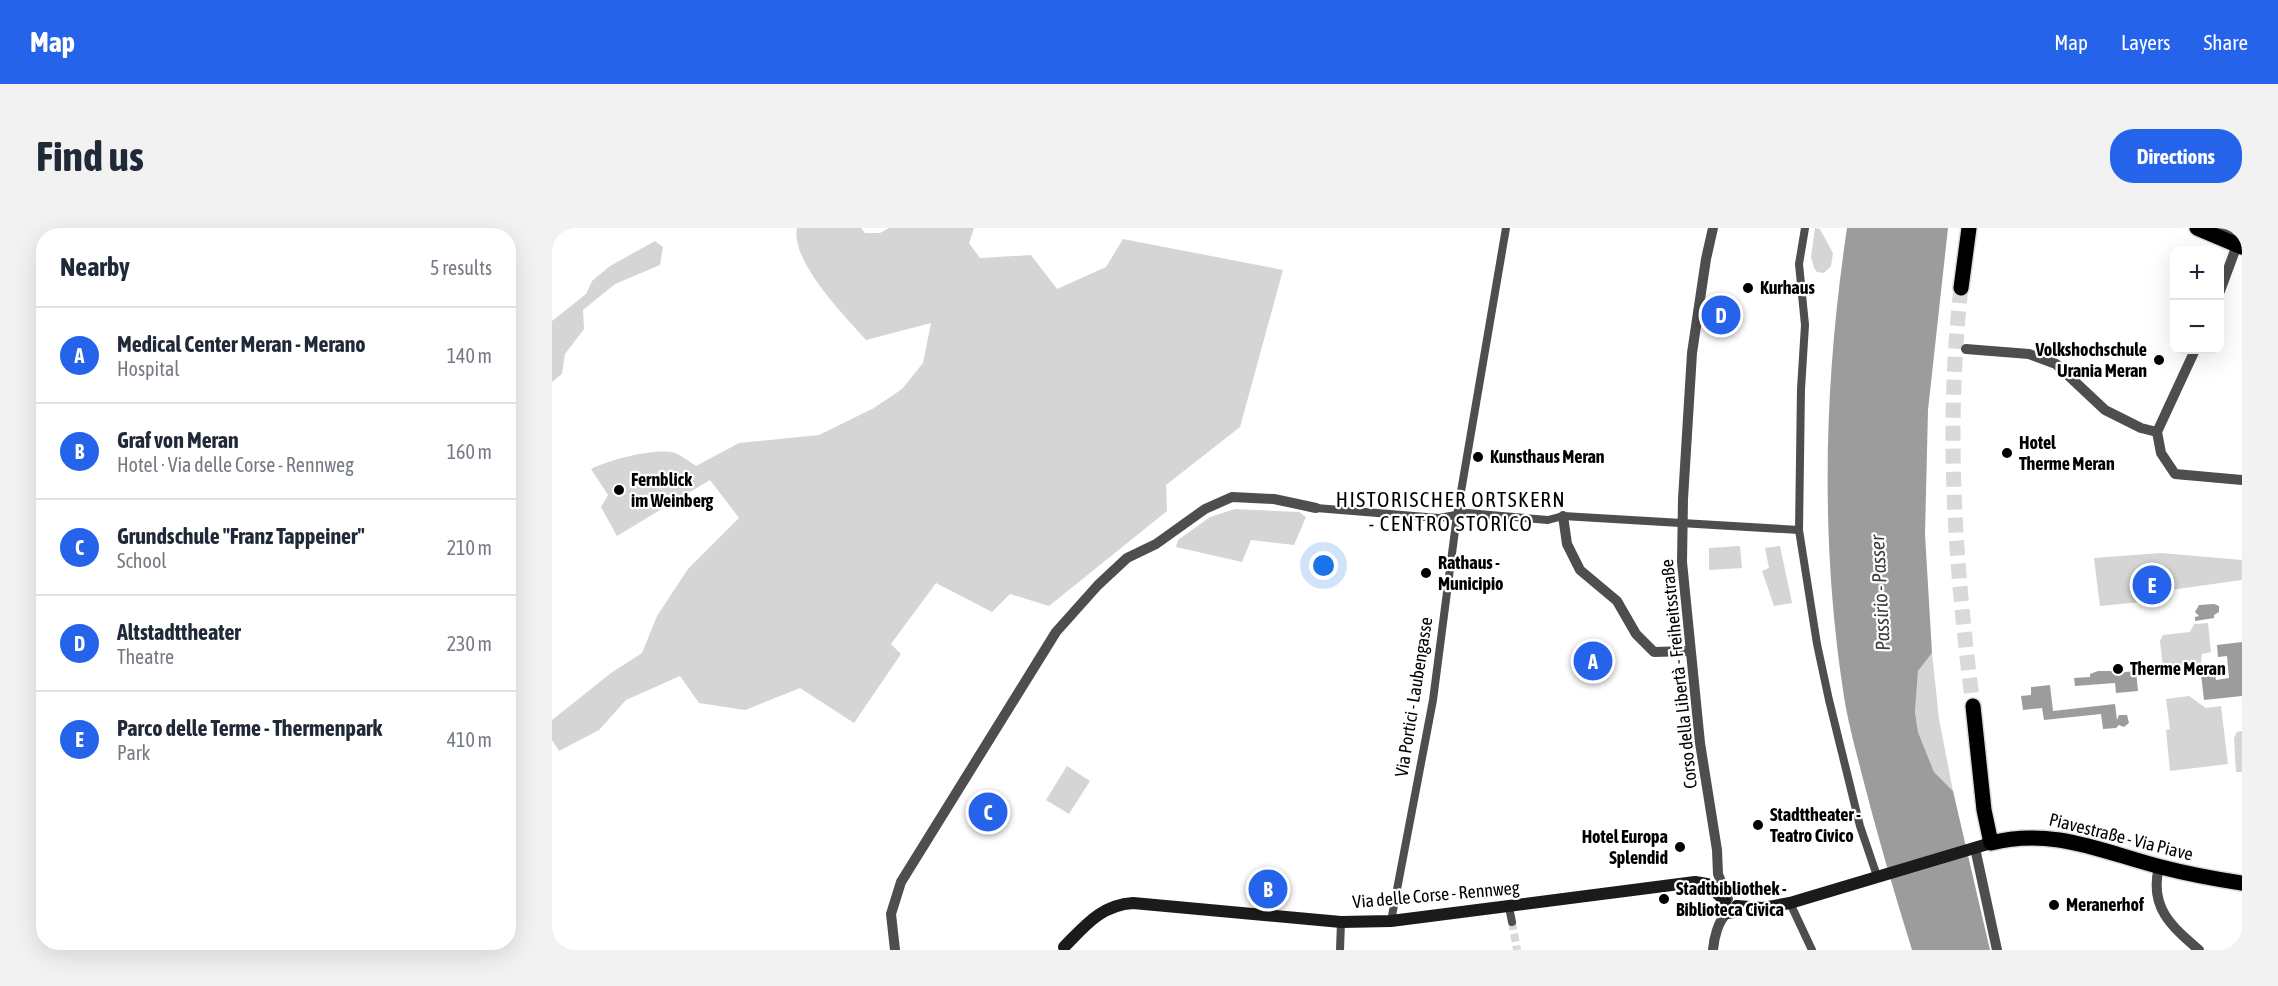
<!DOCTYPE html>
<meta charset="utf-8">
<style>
:root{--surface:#fff;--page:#f2f2f3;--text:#1f2937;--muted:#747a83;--line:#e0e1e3;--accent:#2563eb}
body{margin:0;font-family:"Asap Condensed",sans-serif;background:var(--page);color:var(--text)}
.controls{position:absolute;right:18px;top:18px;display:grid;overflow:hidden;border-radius:12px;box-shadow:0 6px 24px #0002}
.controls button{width:54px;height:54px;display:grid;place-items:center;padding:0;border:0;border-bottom:2px solid var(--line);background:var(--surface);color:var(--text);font:30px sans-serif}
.you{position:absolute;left:772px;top:338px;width:21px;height:21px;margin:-15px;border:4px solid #fff;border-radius:50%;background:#1a73e8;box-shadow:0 0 0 9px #1a73e833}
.badge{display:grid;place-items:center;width:39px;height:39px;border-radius:50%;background:var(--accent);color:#fff;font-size:20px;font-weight:700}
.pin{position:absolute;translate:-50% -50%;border:3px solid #fff;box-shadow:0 2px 6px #0006}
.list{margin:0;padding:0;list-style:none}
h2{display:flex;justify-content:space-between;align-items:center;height:78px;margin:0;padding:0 24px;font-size:26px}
h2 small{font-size:20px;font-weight:400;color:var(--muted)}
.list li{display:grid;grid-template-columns:39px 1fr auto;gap:18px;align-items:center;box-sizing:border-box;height:96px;padding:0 24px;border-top:2px solid var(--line)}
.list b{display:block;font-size:22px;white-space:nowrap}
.list p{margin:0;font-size:20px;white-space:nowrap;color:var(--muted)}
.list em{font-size:20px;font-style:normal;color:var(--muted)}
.map{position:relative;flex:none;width:1690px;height:722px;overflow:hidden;border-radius:24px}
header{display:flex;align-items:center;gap:36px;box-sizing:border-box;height:84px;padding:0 30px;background:var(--accent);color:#fff}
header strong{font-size:28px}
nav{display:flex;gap:33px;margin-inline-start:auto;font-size:21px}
.intro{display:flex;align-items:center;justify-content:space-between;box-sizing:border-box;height:144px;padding:0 36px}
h1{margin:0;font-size:42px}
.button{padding:15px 27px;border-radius:24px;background:var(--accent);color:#fff;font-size:21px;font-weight:700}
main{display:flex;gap:36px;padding:0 36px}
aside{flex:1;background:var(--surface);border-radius:24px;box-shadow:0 6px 24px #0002}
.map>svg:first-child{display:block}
</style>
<header>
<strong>Map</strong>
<nav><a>Map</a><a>Layers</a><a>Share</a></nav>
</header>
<div class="intro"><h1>Find us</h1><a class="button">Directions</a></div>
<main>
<aside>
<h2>Nearby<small>5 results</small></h2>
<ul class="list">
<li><span class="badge">A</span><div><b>Medical Center Meran - Merano</b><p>Hospital</p></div><em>140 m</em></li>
<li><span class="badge">B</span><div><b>Graf von Meran</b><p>Hotel · Via delle Corse - Rennweg</p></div><em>160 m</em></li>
<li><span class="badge">C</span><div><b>Grundschule &quot;Franz Tappeiner&quot;</b><p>School</p></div><em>210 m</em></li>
<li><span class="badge">D</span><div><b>Altstadttheater</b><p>Theatre</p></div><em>230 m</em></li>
<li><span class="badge">E</span><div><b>Parco delle Terme - Thermenpark</b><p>Park</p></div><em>410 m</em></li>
</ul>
</aside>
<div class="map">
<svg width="1690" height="722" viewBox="0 0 1690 722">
<rect width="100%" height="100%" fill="#fff"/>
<g fill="#d5d5d5">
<path d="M 245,0 L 309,0 L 313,5 L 328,5 L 337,0 L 422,0 L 417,15 L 428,30 L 479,27 L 505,61 L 554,39 L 571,11 L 731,42 L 688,199 L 614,257 L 615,283 L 497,378 L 458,366 L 440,384 L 384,355 L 339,416 L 349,426 L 302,495 L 248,460 L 193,482 L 147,475 L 128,448 L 74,472 L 47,502 L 7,523 L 0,512 L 0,492 L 59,445 L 90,425 L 105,388 L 136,341 L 187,290 L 158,252 L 65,308 L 49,279 L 56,267 L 39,241 C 55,232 107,219 123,225 C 131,228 138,234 144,238 L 187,215 L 267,207 L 322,180 L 350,161 L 371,135 L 379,95 L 314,112 C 293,88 238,33 245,0 Z"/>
<polygon points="1263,0 1268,1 1281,25 1279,38 1272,45 1265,44 1262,40 1259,29"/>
<polygon points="103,13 111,19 108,37 63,56 31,82 32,101 13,126 10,146 0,154 0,93 34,66 40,53 58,38"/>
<polygon points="683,281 747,284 754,289 742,317 699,312 690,334 624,319 626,312 658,289"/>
<polygon points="1188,318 1190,340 1157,342 1157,320"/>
<polygon points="1228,318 1240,375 1222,378 1210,343 1217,340 1213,320"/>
<polygon points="1609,325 1690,332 1690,352 1618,362 1619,371 1548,378 1542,330"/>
<polygon points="1656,395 1659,424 1650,426 1648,441 1612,448 1608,413 1611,407 1638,404 1642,396"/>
<polygon points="1380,425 1387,491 1401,563 1382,544 1366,504 1363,484 1366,443"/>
<polygon points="1637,468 1654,480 1669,478 1676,536 1618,543 1614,502 1618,501 1614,471"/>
<polygon points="1690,503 1690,544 1684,544 1682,510 1685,504"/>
<polygon points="515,538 538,553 517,586 494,572"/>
</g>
<g fill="#9c9c9c">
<path d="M 1295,0 L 1396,0 L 1376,182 L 1373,306 L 1380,425 L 1366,443 L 1363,484 L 1366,504 L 1382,544 L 1401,563 L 1438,722 L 1360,722 C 1342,664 1325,606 1310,547 C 1303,519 1295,491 1291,462 C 1268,309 1272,154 1295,0 Z"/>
<polygon points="1662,376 1667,378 1667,384 1662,387 1662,390 1643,393 1643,389 1647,388 1643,384 1647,377"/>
<polygon points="1690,414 1690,468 1652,472 1649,446 1663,445 1664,452 1677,450 1675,428 1666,429 1665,417"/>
<polygon points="1546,443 1563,443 1564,445 1584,443 1586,463 1564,465 1563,455 1523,458 1522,450 1538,449 1538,446"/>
<polygon points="1498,457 1501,483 1563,476 1565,492 1567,487 1575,487 1577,495 1572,499 1567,497 1564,500 1551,501 1549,486 1492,492 1490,480 1471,482 1469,468 1479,467 1479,459"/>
</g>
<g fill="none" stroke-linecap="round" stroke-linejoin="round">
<polyline stroke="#d9d9d9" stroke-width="8" stroke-dasharray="8 4" stroke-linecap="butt" points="960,694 965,722"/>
<path stroke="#d9d9d9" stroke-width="15" stroke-dasharray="15 8" stroke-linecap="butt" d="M 1409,60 C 1393,202 1403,337 1421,478"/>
<g stroke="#dbdbdb" stroke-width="18">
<g id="primary">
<polyline points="1645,0 1690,19"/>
<polyline points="1409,60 1417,0"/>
<path d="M 1421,478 L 1432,582 L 1439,615 C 1500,599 1551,624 1609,639 C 1636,646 1663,651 1690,655"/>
</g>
</g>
<g stroke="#4e4e4e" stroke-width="8">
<polyline points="1253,0 1247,36 1253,97 1249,161 1247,302 1265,416 1277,472 1308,598 1325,648"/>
<polyline points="764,280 887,290 915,285 996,292 1011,288 1247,302"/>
<polyline points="1238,675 1260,722"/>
<polyline points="957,679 960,694"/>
<polyline points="839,693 881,472 905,287 954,0"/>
<polyline points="788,722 789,694"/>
</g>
<g stroke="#4e4e4e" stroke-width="10">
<polyline points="1161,0 1154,31 1140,125 1131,271 1130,334 1148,515 1165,622 1166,646 1176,671"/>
<polyline points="1663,5 1690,6"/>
<polyline points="1668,63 1685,17"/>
<polyline points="1414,121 1477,126 1504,136 1553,182 1589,200 1605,204"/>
<polyline points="1605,204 1609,225 1623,246 1690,252"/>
<polyline points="1605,204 1643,122"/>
<polyline points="1011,288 1015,316 1028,342 1065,373 1084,406 1102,424 1137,423"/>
<polyline points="1423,620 1445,722"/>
<path d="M 1607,639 C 1597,679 1619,698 1647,722"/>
<polyline points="343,722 339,686 349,654 504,404 546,357 575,330 604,316 653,281 680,269 722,271 764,280"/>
<path d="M 1161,722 C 1162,710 1166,693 1175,685"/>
</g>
<g stroke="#1b1b1b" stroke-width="12">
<polyline points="1173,673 1171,680 1175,685 1182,684 1185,678"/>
<polyline points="1185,678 1211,680 1238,675 1439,615"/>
<path d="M 512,719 C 533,698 549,677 581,675 L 789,694 L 839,693 L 1143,654 L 1155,656 L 1173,673"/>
</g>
<use href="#primary" stroke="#000" stroke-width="15"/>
</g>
<g fill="#000" stroke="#fff" stroke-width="2">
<circle cx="1196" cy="60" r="6"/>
<circle cx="1607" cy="132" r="6"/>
<circle cx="1455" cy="225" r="6"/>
<circle cx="926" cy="229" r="6"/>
<circle cx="67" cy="262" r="6"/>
<circle cx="874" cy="345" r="6"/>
<circle cx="1566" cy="441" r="6"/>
<circle cx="1206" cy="597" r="6"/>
<circle cx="1128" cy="619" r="6"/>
<circle cx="1112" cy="671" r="6"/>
<circle cx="1502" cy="677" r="6"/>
</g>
<g text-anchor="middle" stroke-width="4.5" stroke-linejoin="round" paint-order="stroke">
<g font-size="18" font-weight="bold" fill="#000" stroke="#fff" text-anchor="start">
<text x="1208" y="66">Kurhaus</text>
<text x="1595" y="128" text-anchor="end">Volkshochschule<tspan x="1595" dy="21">Urania Meran</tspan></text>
<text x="1467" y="221">Hotel<tspan x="1467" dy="21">Therme Meran</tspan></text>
<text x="938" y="235">Kunsthaus Meran</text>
<text x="79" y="258">Fernblick<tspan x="79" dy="21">im Weinberg</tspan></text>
<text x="886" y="341">Rathaus -<tspan x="886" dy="21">Municipio</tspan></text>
<text x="1578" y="447">Therme Meran</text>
<text x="1218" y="593">Stadttheater -<tspan x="1218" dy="21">Teatro Civico</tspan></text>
<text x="1116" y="615" text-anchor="end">Hotel Europa<tspan x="1116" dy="21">Splendid</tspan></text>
<text x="1124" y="667">Stadtbibliothek -<tspan x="1124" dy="21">Biblioteca Civica</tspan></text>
<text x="1514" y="683">Meranerhof</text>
</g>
<g font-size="18" fill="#000" stroke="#fff">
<text transform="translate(1127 446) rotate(-96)" y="6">Corso della Libertà - Freiheitsstraße</text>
<text transform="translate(862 469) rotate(-81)" y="6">Via Portici - Laubengasse</text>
<text transform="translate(1569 609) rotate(14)" y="6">Piavestraße - Via Piave</text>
<text transform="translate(884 667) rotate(-5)" y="6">Via delle Corse - Rennweg</text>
</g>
<g font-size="20" font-style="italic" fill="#3d3d3d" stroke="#fff">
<text transform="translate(1328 365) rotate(-93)" y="7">Passirio - Passer</text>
</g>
<g font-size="21" letter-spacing="1.5" fill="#000" stroke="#fff">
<text x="899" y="279">HISTORISCHER ORTSKERN<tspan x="899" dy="24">- CENTRO STORICO</tspan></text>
</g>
</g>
</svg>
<div class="controls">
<button>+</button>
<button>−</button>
</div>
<div class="you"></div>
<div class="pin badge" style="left:1041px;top:433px">A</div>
<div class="pin badge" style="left:716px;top:661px">B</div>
<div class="pin badge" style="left:436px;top:584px">C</div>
<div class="pin badge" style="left:1169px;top:87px">D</div>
<div class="pin badge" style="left:1600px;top:357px">E</div>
</div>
</main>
